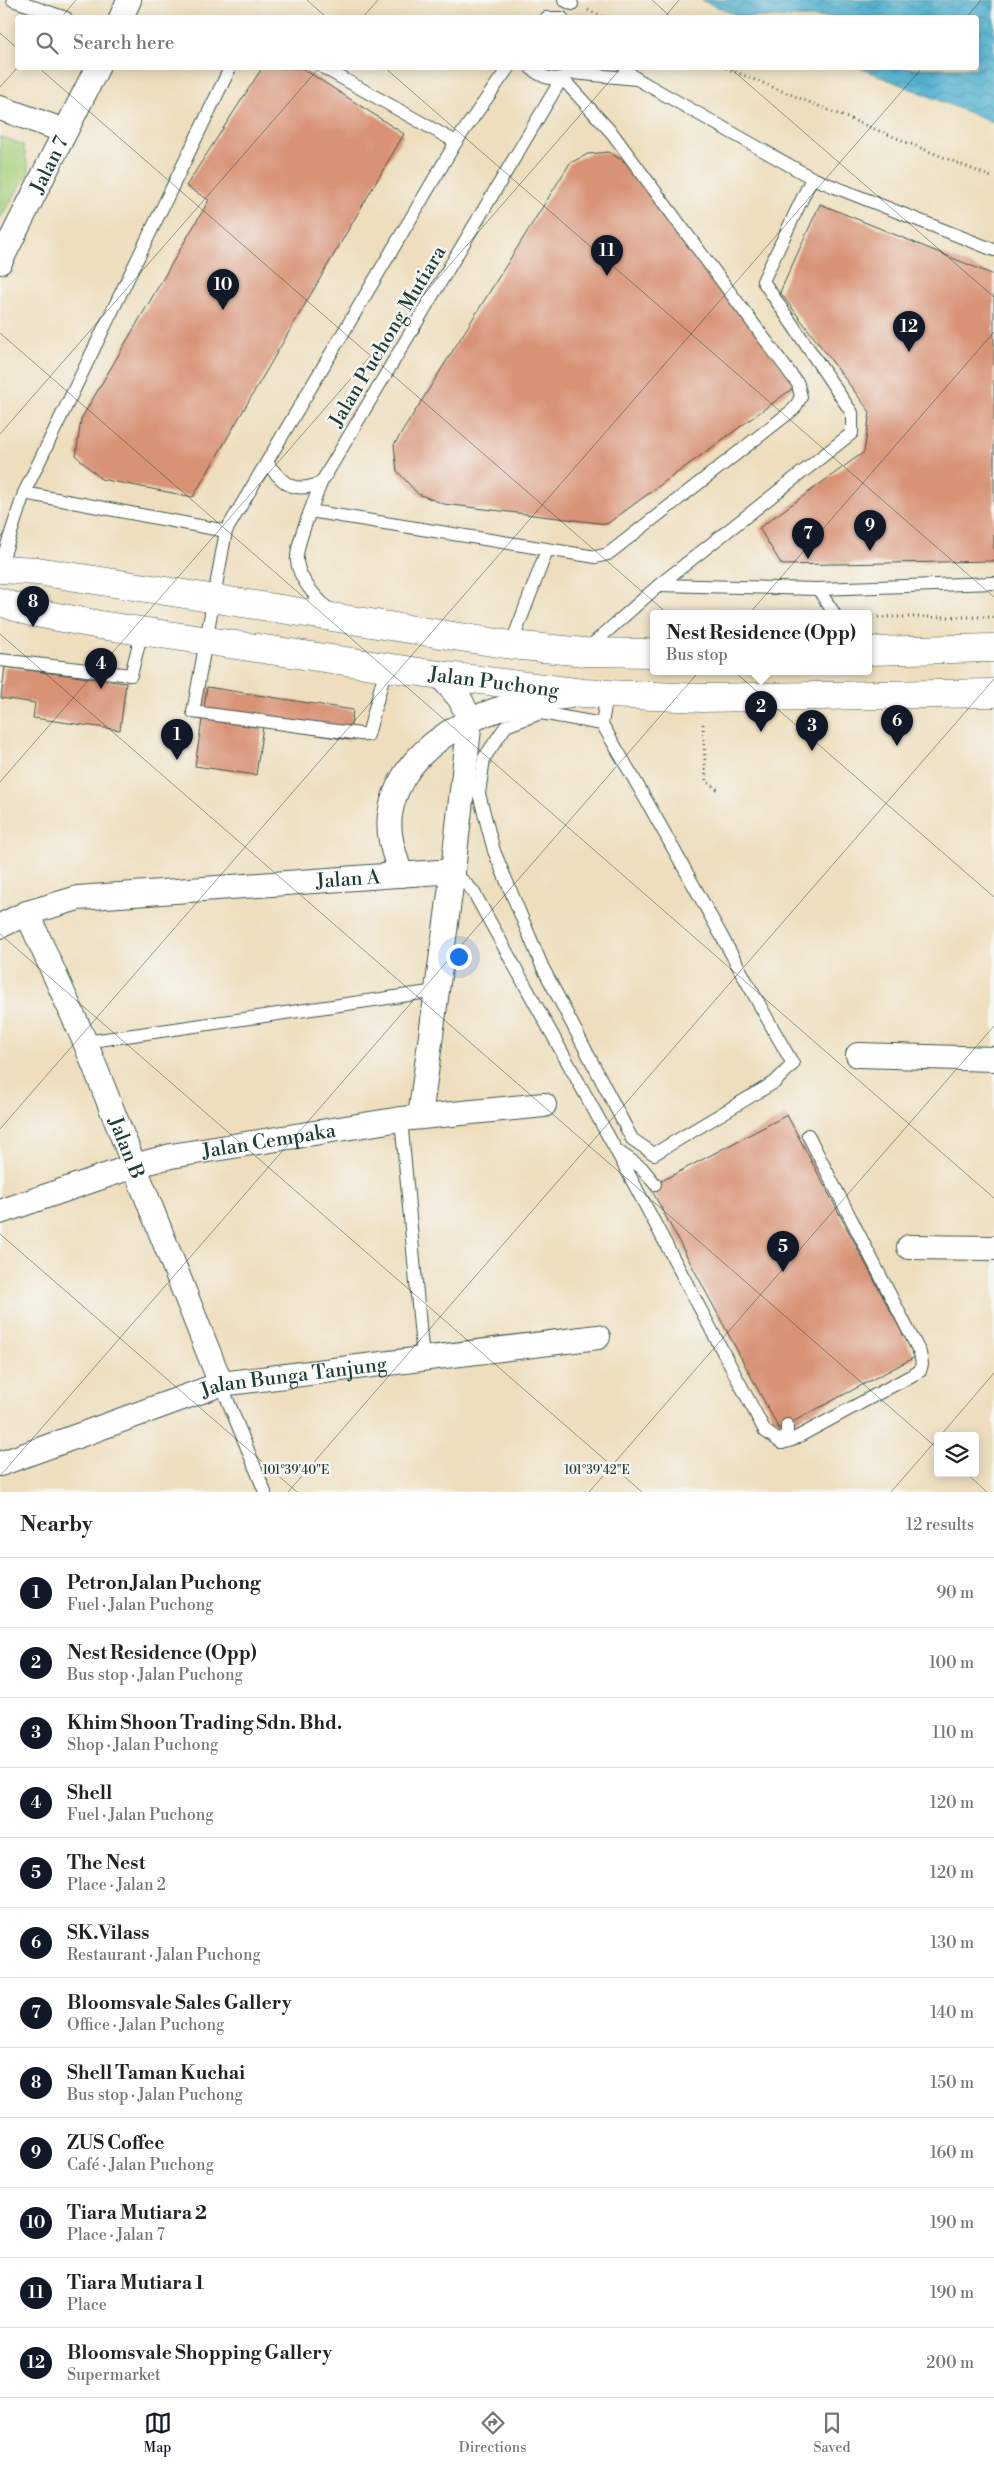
<!DOCTYPE html>
<meta charset="utf-8">
<style>
:root{--surface:#fff;--page:#f2f2f2;--text:#222;--muted:#767676;--line:#e0e0e0;--accent:#111827}
body{margin:0;font-family:"Libre Bodoni",serif;background:var(--page);color:var(--text)}
.controls{position:absolute;right:15px;bottom:15px;display:grid;overflow:hidden;border-radius:5px;box-shadow:0 2px 12px #0003}
.controls button{width:45px;height:45px;display:grid;place-items:center;padding:0;border:0;border-bottom:1px solid var(--line);background:var(--surface);color:var(--text);font:25px sans-serif}
.you{position:absolute;left:458px;top:956px;width:18px;height:18px;margin:-12px;border:4px solid #fff;border-radius:50%;background:#1a73e8;box-shadow:0 0 0 8px #1a73e833}
.badge{display:grid;place-items:center;width:32px;height:32px;border-radius:50%;background:var(--accent);color:#fff;font-size:16px;font-weight:700}
.pin{position:absolute;translate:-50% -41px;filter:drop-shadow(0 1px 2px #0008)}
.pin::after{content:'';position:absolute;top:26px;width:18px;height:15px;background:inherit;clip-path:polygon(0 0,100% 0,50% 100%)}
.popup{position:absolute;left:650px;top:610px;width:222px;height:65px;box-sizing:border-box;display:grid;place-content:center;border-radius:5px;background:var(--surface);filter:drop-shadow(0 1px 4px #0005);font-size:16px;white-space:nowrap;color:var(--muted)}
.popup b{font-size:19px;color:var(--text)}
.popup::after{content:'';position:absolute;left:50%;top:100%;margin-left:-10px;border:10px solid transparent;border-top-color:var(--surface)}
.list{margin:0;padding:0;list-style:none}
h2{display:flex;justify-content:space-between;align-items:center;height:65px;margin:0;padding:0 20px;font-size:21px}
h2 small{font-size:16px;font-weight:400;color:var(--muted)}
.list li{display:grid;grid-template-columns:32px 1fr auto;gap:15px;align-items:center;box-sizing:border-box;height:70px;padding:0 20px;border-top:1px solid var(--line)}
.list b{display:block;font-size:19px;white-space:nowrap}
.list p{margin:0;font-size:16px;white-space:nowrap;color:var(--muted)}
.list em{font-size:16px;font-style:normal;color:var(--muted)}
.icon{flex:none;width:28px;height:28px;fill:none;stroke:currentColor;stroke-width:2;stroke-linecap:round;stroke-linejoin:round}
.map{position:relative;flex:none;width:994px;height:1492px;overflow:hidden}
.search{position:absolute;background:var(--surface);box-shadow:0 2px 12px #0003;left:15px;right:15px;top:15px;height:55px;display:flex;align-items:center;gap:12px;box-sizing:border-box;padding:0 18px;border-radius:5px;color:var(--muted);font-size:19px}
.sheet{height:905px;background:var(--surface)}
nav{display:flex;justify-content:space-around;align-items:center;box-sizing:border-box;height:70px;border-top:1px solid var(--line);background:var(--surface);font-size:14px;color:var(--muted)}
nav a{display:grid;justify-items:center;gap:2px}
nav .on{color:var(--accent)}
.map>svg:first-child{display:block}
</style>
<div class="map">
<svg width="994" height="1492" viewBox="0 0 994 1492">
<defs>
<pattern id="water-waves" width="16" height="10" patternUnits="userSpaceOnUse" patternTransform="scale(1.25)"><rect width="16" height="10" fill="#51b1cf"/><path d="M0 5q4-4 8 0t8 0" fill="none" stroke="#4391a9"/></pattern>
</defs>
<rect width="100%" height="100%" fill="#f6f6f2"/>
<filter id="ink" filterUnits="userSpaceOnUse"><feTurbulence type="fractalNoise" baseFrequency=".02" numOctaves="2"/><feDisplacementMap in="SourceGraphic" scale="10" xChannelSelector="R" yChannelSelector="G"/><feConvolveMatrix kernelMatrix="1 2 1 2 8 2 1 2 1" color-interpolation-filters="sRGB"/></filter>
<filter id="wash" filterUnits="userSpaceOnUse"><feTurbulence type="fractalNoise" baseFrequency=".0096" numOctaves="4" result="noise"/><feDisplacementMap in="SourceGraphic" scale="20" xChannelSelector="R" yChannelSelector="G"/><feGaussianBlur stdDeviation="1.12" result="paint"/><feColorMatrix in="noise" values="0 0 0 0 0 0 0 0 0 0 0 0 0 0 0 0 0 1.4 0 .05"/><feComposite in="paint" operator="in"/></filter>
<g filter="url(#wash)">
<rect width="100%" height="100%" fill="#eedebd"/>
<polygon fill="#a5d07c" stroke="#628658" points="0,136 23,145 29,171 0,219"/>
<polygon fill="url(#water-waves)" stroke="#387782" points="701,0 994,0 994,123 860,68 976,68 976,18 741,17"/>
<g id="blocks">
<g fill="#d89274">
<polygon points="262,68 302,68 404,134 193,497 101,479 76,456 81,419 209,200 186,186"/>
<polygon points="609,152 633,167 796,386 607,524 444,504 418,494 397,471 394,445 570,163 588,154"/>
<polygon points="820,204 994,275 994,561 782,565 759,528 864,452 870,412 780,292"/>
<polygon points="5,667 126,683 120,730 33,718 35,703 1,698"/>
<polygon points="207,687 353,710 349,740 263,726 256,775 195,766"/>
<polygon points="787,1115 915,1357 779,1429 650,1187"/>
</g>
</g>
</g>
<g filter="url(#ink)">
<use href="#blocks" fill-opacity="0" stroke="#3e5549" stroke-width="1"/>
<g fill="none" stroke-linecap="round" stroke-linejoin="round">
<g stroke="#3e5549" stroke-width="14">
<g id="lane">
<polyline points="13,0 66,18"/>
<polyline points="564,0 572,4"/>
<polyline points="546,18 562,18"/>
<polyline points="324,68 456,142"/>
<path d="M 531,68 C 541,77 554,82 567,76"/>
<polyline points="624,68 637,79 812,178 994,250"/>
<polyline points="573,73 637,79"/>
<path d="M 267,463 C 284,485 294,494 321,483"/>
<polyline points="24,493 226,531"/>
<path d="M 310,511 L 596,557 L 608,554 L 794,409 L 801,397 L 798,384 L 612,133 L 562,78 L 321,483 C 315,500 295,544 297,561 C 299,581 318,599 331,612"/>
<polyline points="0,567 24,493 230,68"/>
<polyline points="659,585 818,589 994,583"/>
<polyline points="818,589 834,613"/>
<polyline points="511,645 547,550"/>
<polyline points="586,650 659,585 852,433 852,413 763,281 812,178"/>
<polyline points="0,660 131,675 142,631"/>
<polyline points="386,667 368,735 193,712 226,531 456,142 508,68"/>
<path d="M 602,724 L 541,713 L 506,726 L 484,758 L 479,794 L 494,851 L 542,966 L 632,1139 L 654,1154 L 775,1082 L 793,1064 C 728,951 669,836 602,724 L 607,694"/>
<polyline points="453,871 473,891 616,1150 765,1431 782,1443 792,1440 920,1371 922,1364 920,1353 808,1135"/>
<polyline points="85,1042 436,991"/>
<polyline points="401,1119 423,1359"/>
<polyline points="616,1150 642,1168 655,1184"/>
<polyline points="221,1384 265,1492"/>
<polyline points="782,1443 787,1432 787,1425"/>
</g>
</g>
<g stroke="#3e5549" stroke-width="26">
<g id="street">
<polyline points="121,18 129,0"/>
<polyline points="0,108 65,131"/>
<path id="s1" d="M 0,262 L 97,68"/>
<polyline points="440,675 460,699 470,720 453,871"/>
<path d="M 401,875 C 395,856 387,836 390,815 C 398,758 454,722 506,707 C 526,701 549,699 570,696"/>
<path id="s2" d="M 27,913 L 85,1042 L 221,1384"/>
<path id="s3" d="M 0,926 L 27,913 L 78,898 L 453,871 L 420,1117"/>
<polyline points="858,1055 994,1059"/>
<path id="s4" d="M 0,1212 L 134,1166 L 171,1156 L 401,1119 L 544,1105"/>
<polyline points="909,1247 994,1248"/>
<path id="s5" d="M 0,1464 L 221,1384 L 598,1337"/>
</g>
</g>
<g stroke="#3e5549" stroke-width="29">
<g id="primary">
<polyline points="0,569 37,571 511,645 585,652 654,653"/>
<path id="s6" d="M 0,602 L 31,612 L 100,625 L 440,675 L 583,693 L 702,698 L 994,693"/>
<polyline points="868,651 994,648"/>
</g>
</g>
<g stroke="#3e5549" stroke-width="3" stroke-dasharray="1 4" stroke-linecap="butt">
<polyline points="588,10 606,18"/>
<polyline points="726,68 994,178"/>
<polyline points="868,617 994,617"/>
<polyline points="703,724 706,781 718,790"/>
</g>
<use href="#lane" stroke="#fff" stroke-width="12"/>
<use href="#street" stroke="#fff" stroke-width="24"/>
<use href="#primary" stroke="#fff" stroke-width="28"/>
</g>
</g>
<path fill="none" stroke="#1f3d34" stroke-width="1" stroke-opacity="0.45" d="M 307,0 L 327,18M 652,0 L 672,18M 61,18 L 76,0M 362,18 L 378,0M 664,18 L 679,0M 966,18 L 981,0M 0,33 L 18,49M 39,68 L 994,897M 385,68 L 994,597M 730,68 L 994,297M 0,87 L 18,67M 0,333 L 994,1198M 0,434 L 319,68M 0,634 L 938,1449M 0,782 L 621,68M 0,934 L 642,1492M 0,1129 L 922,68M 0,1234 L 297,1492M 940,1436 L 994,1373M 966,1473 L 987,1492M 0,1476 L 994,332M 288,1492 L 994,679M 589,1492 L 994,1026M 891,1492 L 938,1438"/>
<g text-anchor="middle" stroke-width="5" stroke-linejoin="round" paint-order="stroke">
<g font-size="20" fill="#1f3d34" stroke="#f6f6f2">
<text dy="7" stroke="none"><textPath href="#s1" startOffset="109">Jalan 7</textPath></text>
<text transform="translate(387 336) rotate(-59)" y="7">Jalan Puchong Mutiara</text>
<text dy="7" stroke="none"><textPath href="#s6" startOffset="501">Jalan Puchong</textPath></text>
<text dy="7" stroke="none"><textPath href="#s3" startOffset="354">Jalan A</textPath></text>
<text dy="7" stroke="none"><textPath href="#s4" startOffset="279">Jalan Cempaka</textPath></text>
<text dy="7" stroke="none"><textPath href="#s2" startOffset="255">Jalan B</textPath></text>
<text dy="7" stroke="none"><textPath href="#s5" startOffset="308">Jalan Bunga Tanjung</textPath></text>
</g>
</g>
<g font-size="12" text-anchor="middle" fill="#1f3d34" stroke="#f6f6f2" stroke-width="5" stroke-linejoin="round" paint-order="stroke">
<text x="296" y="1474">101°39'40"E</text>
<text x="597" y="1474">101°39'42"E</text>
</g>
</svg>
<div class="controls">
<button><svg class="icon" aria-label="layers" viewBox="0 0 24 24"><path d="M12 4l9 5-9 5-9-5zM3 14l9 5 9-5"/></svg></button>
</div>
<div class="you"></div>
<div class="pin badge" style="left:177px;top:760px">1</div>
<div class="pin badge" style="left:761px;top:732px">2</div>
<div class="popup"><b>Nest Residence (Opp)</b>Bus stop</div>
<div class="pin badge" style="left:812px;top:751px">3</div>
<div class="pin badge" style="left:101px;top:689px">4</div>
<div class="pin badge" style="left:783px;top:1272px">5</div>
<div class="pin badge" style="left:897px;top:746px">6</div>
<div class="pin badge" style="left:808px;top:559px">7</div>
<div class="pin badge" style="left:33px;top:627px">8</div>
<div class="pin badge" style="left:870px;top:551px">9</div>
<div class="pin badge" style="left:223px;top:310px">10</div>
<div class="pin badge" style="left:607px;top:276px">11</div>
<div class="pin badge" style="left:909px;top:352px">12</div>
<div class="search"><svg class="icon" aria-label="search" viewBox="0 0 24 24"><circle cx="10" cy="10" r="6"/><path d="M15 15l6 6"/></svg>Search here</div>
</div>
<section class="sheet">
<h2>Nearby<small>12 results</small></h2>
<ul class="list">
<li><span class="badge">1</span><div><b>Petron Jalan Puchong</b><p>Fuel · Jalan Puchong</p></div><em>90 m</em></li>
<li><span class="badge">2</span><div><b>Nest Residence (Opp)</b><p>Bus stop · Jalan Puchong</p></div><em>100 m</em></li>
<li><span class="badge">3</span><div><b>Khim Shoon Trading Sdn. Bhd.</b><p>Shop · Jalan Puchong</p></div><em>110 m</em></li>
<li><span class="badge">4</span><div><b>Shell</b><p>Fuel · Jalan Puchong</p></div><em>120 m</em></li>
<li><span class="badge">5</span><div><b>The Nest</b><p>Place · Jalan 2</p></div><em>120 m</em></li>
<li><span class="badge">6</span><div><b>SK.Vilass</b><p>Restaurant · Jalan Puchong</p></div><em>130 m</em></li>
<li><span class="badge">7</span><div><b>Bloomsvale Sales Gallery</b><p>Office · Jalan Puchong</p></div><em>140 m</em></li>
<li><span class="badge">8</span><div><b>Shell Taman Kuchai</b><p>Bus stop · Jalan Puchong</p></div><em>150 m</em></li>
<li><span class="badge">9</span><div><b>ZUS Coffee</b><p>Café · Jalan Puchong</p></div><em>160 m</em></li>
<li><span class="badge">10</span><div><b>Tiara Mutiara 2</b><p>Place · Jalan 7</p></div><em>190 m</em></li>
<li><span class="badge">11</span><div><b>Tiara Mutiara 1</b><p>Place</p></div><em>190 m</em></li>
<li><span class="badge">12</span><div><b>Bloomsvale Shopping Gallery</b><p>Supermarket</p></div><em>200 m</em></li>
</ul>
</section>
<nav>
<a class="on"><svg class="icon" aria-label="map" viewBox="0 0 24 24"><path d="M3 6l6-2 6 2 6-2v14l-6 2-6-2-6 2zM9 4v14M15 6v14"/></svg>Map</a>
<a><svg class="icon" aria-label="directions" viewBox="0 0 24 24"><path d="M12 3l9 9-9 9-9-9zM9 14v-3h6M13 9l2 2-2 2"/></svg>Directions</a>
<a><svg class="icon" aria-label="saved" viewBox="0 0 24 24"><path d="M7 4h10v16l-5-4-5 4z"/></svg>Saved</a>
</nav>
